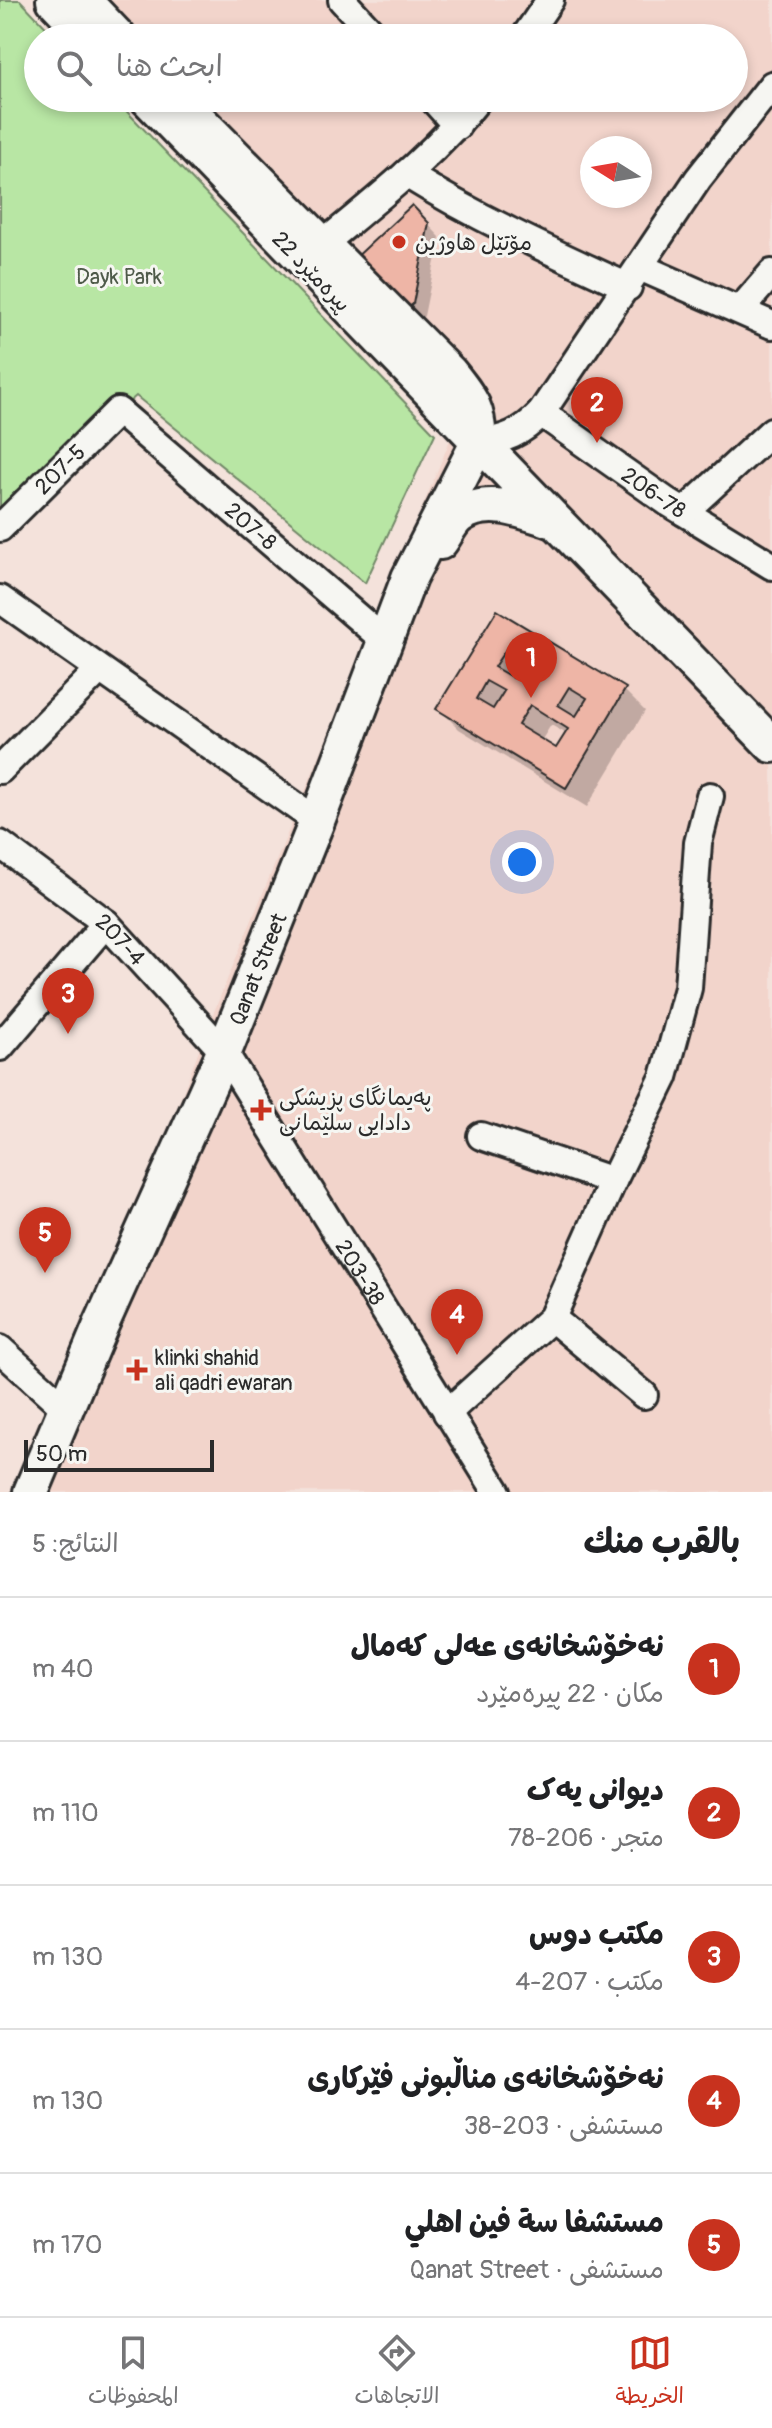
<!DOCTYPE html>
<html lang="ar">
<meta charset="utf-8">
<style>
:root{--surface:#fff;--page:#f6f6f6;--text:#202124;--muted:#757577;--line:#e0e0e0;--accent:#c8321e}
body{margin:0;font-family:Pangolin,"Playpen Sans Arabic",sans-serif;background:var(--page);color:var(--text);direction:rtl}
.compass{position:absolute;left:580px;top:136px;width:72px;height:72px;border-radius:50%;background:var(--surface);box-shadow:0 4px 12px #0003;rotate:281deg}
.scale{position:absolute;left:24px;bottom:20px;width:190px;box-sizing:border-box;padding-left:8px;border:4px solid #2b2b2b;border-top:0;font-size:22px;line-height:28px;white-space:nowrap;color:#2b2b2b;-webkit-text-stroke:6px #f6f6f2;paint-order:stroke}
.you{position:absolute;left:522px;top:862px;width:28px;height:28px;margin:-20px;border:6px solid #fff;border-radius:50%;background:#1a73e8;box-shadow:0 0 0 12px #1a73e833}
.badge{display:grid;place-items:center;width:52px;height:52px;border-radius:50%;background:var(--accent);color:#fff;font-size:26px;font-weight:700}
.pin{position:absolute;translate:-50% -66px;filter:drop-shadow(0 2px 4px #0008)}
.pin::after{content:'';position:absolute;top:42px;width:28px;height:24px;background:inherit;clip-path:polygon(0 0,100% 0,50% 100%)}
.list{margin:0;padding:0;list-style:none}
h2{display:flex;justify-content:space-between;align-items:center;height:104px;margin:0;padding:0 32px;font-size:34px}
h2 small{font-size:26px;font-weight:400;color:var(--muted)}
.list li{display:grid;grid-template-columns:52px 1fr auto;gap:24px;align-items:center;box-sizing:border-box;height:144px;padding:0 32px;border-top:2px solid var(--line)}
.list b{display:block;font-size:30px;white-space:nowrap}
.list p{margin:0;font-size:26px;white-space:nowrap;color:var(--muted)}
.list em{font-size:26px;font-style:normal;color:var(--muted)}
.icon{flex:none;width:44px;height:44px;fill:none;stroke:currentColor;stroke-width:2;stroke-linecap:round;stroke-linejoin:round}
.map{position:relative;flex:none;width:772px;height:1492px;overflow:hidden;direction:ltr}
.search{position:absolute;background:var(--surface);box-shadow:0 4px 12px #0003;left:24px;right:24px;top:24px;height:88px;display:flex;align-items:center;gap:20px;box-sizing:border-box;padding:0 28px;border-radius:44px;color:var(--muted);font-size:30px}
.sheet{height:824px;background:var(--surface)}
nav{display:flex;justify-content:space-around;align-items:center;box-sizing:border-box;height:112px;border-top:2px solid var(--line);background:var(--surface);font-size:22px;color:var(--muted)}
nav a{display:grid;justify-items:center;gap:4px}
nav .on{color:var(--accent)}
.map>svg:first-child{display:block}
</style>
<div class="map">
<svg width="772" height="1492" viewBox="0 0 772 1492">
<rect width="100%" height="100%" fill="#f4e2db"/>
<filter id="ink" filterUnits="userSpaceOnUse"><feTurbulence type="fractalNoise" baseFrequency=".0125" numOctaves="2"/><feDisplacementMap in="SourceGraphic" scale="16" xChannelSelector="R" yChannelSelector="G"/><feConvolveMatrix kernelMatrix="1 2 1 2 8 2 1 2 1" color-interpolation-filters="sRGB"/></filter>
<g filter="url(#ink)">
<path fill="#f2d4cb" fill-rule="evenodd" d="M 84,0 L 772,0 L 772,1492 L 30,1492 L 65,1408 L 206,1031 L 465,404 L 177,98 L 734,98 L 734,38 L 120,38 ZM 592,148 L 640,148 L 640,196 L 592,196 Z"/>
<polygon fill="#b8e6a4" stroke="#728868" stroke-width="2" points="0,0 20,0 56,38 38,38 38,98 114,98 435,434 365,583 136,396 8,507 0,506"/>
<g fill="#0003" fill-rule="evenodd">
<polygon points="424,220 440,237 424,316 415,323 355,261"/>
<path d="M 497,612 L 624,690 L 645,711 L 587,807 L 459,729 L 439,709 ZM 551,725 L 567,734 L 556,751 L 541,741 Z"/>
</g>
<g fill="#eeb5a6" stroke="#2b2b2b" stroke-width="2" fill-rule="evenodd">
<polygon points="412,205 429,223 413,304 402,312 352,261"/>
<path d="M 497,610 L 626,688 L 566,788 L 436,709 ZM 506,649 L 524,660 L 513,678 L 494,667 ZM 486,681 L 504,691 L 493,709 L 476,699 ZM 569,687 L 587,698 L 576,716 L 558,705 ZM 530,705 L 568,729 L 556,748 L 518,725 Z"/>
</g>
<g fill="none" stroke-linecap="round" stroke-linejoin="round">
<g stroke="#2b2b2b" stroke-width="32">
<g id="minor">
<polyline points="342,0 377,38"/>
<polyline points="524,38 550,0"/>
<polyline points="432,98 457,126"/>
<path d="M 406,174 C 477,218 552,252 628,287"/>
<path d="M 322,245 C 377,199 435,154 479,98"/>
<polyline points="640,267 772,325"/>
<polyline points="740,310 772,273"/>
<path id="s1" d="M 541,413 L 669,503 L 772,566"/>
<path d="M 478,443 C 505,440 522,433 541,413 L 698,179 L 772,85"/>
<polyline points="684,512 772,431"/>
<path id="s2" d="M 0,528 L 118,411 L 384,640"/>
<polyline points="0,599 317,821"/>
<polyline points="0,770 99,670"/>
<path id="s3" d="M 0,844 L 106,923 L 224,1052 L 497,1492"/>
<polyline points="0,1047 106,923"/>
<polyline points="481,1136 613,1181"/>
<polyline points="552,1318 644,1395"/>
<polyline points="0,1349 65,1408"/>
<polyline points="447,1413 552,1318 613,1181 664,1077 688,988 698,843 710,796"/>
</g>
</g>
<g stroke="#2b2b2b" stroke-width="40">
<g id="major">
<polyline points="54,0 90,38"/>
<polyline points="83,0 119,38"/>
<polyline points="147,98 772,745"/>
<path d="M 440,542 C 446,534 451,522 459,516 C 487,495 526,512 554,521"/>
<path id="s4" d="M 31,1492 L 101,1325 L 224,1052 L 317,821 L 409,578 L 478,443 C 480,410 470,398 450,373 L 177,98"/>
</g>
</g>
<use href="#minor" stroke="#f6f6f2" stroke-width="26"/>
<use href="#major" stroke="#f6f6f2" stroke-width="34"/>
</g>
</g>
<g fill="#c8321e" stroke="#f6f6f2" stroke-width="3">
<circle cx="399" cy="242" r="8"/>
<path d="M257 1098h8v8h8v8h-8v8h-8v-8h-8v-8h8z"/>
<path d="M133 1358h8v8h8v8h-8v8h-8v-8h-8v-8h8z"/>
</g>
<g text-anchor="middle" stroke-width="6" stroke-linejoin="round" paint-order="stroke">
<g font-size="22" fill="#2b2b2b" stroke="#f6f6f2" text-anchor="start">
<text x="415" y="250">مۆتێل هاوژین</text>
<text x="279" y="1105">پەیمانگای پزیشکی<tspan x="279" dy="25">دادایی سلێمانی</tspan></text>
<text x="155" y="1365">klinki shahid<tspan x="155" dy="25">ali qadri ewaran</tspan></text>
</g>
<g font-size="22" fill="#2b2b2b" stroke="#f6f6f2">
<text transform="translate(312 271) rotate(46)" y="8">22 پیرەمێرد</text>
<text dy="8" stroke="none"><textPath href="#s2" startOffset="84">207-5</textPath></text>
<text dy="8" stroke="none"><textPath href="#s1" startOffset="138">206-78</textPath></text>
<text dy="8" stroke="none"><textPath href="#s2" startOffset="342">207-8</textPath></text>
<text dy="8" stroke="none"><textPath href="#s3" startOffset="154">207-4</textPath></text>
<text dy="8" stroke="none"><textPath href="#s4" startOffset="570">Qanat Street</textPath></text>
<text dy="8" stroke="none"><textPath href="#s3" startOffset="566">203-38</textPath></text>
</g>
<g font-size="22" fill="#4e5a49" stroke="#f6f6f2">
<text x="119" y="284">Dayk Park</text>
</g>
</g>
</svg>
<svg class="compass" viewBox="-18 -18 36 36"><path d="M0-13l5 13h-10z" fill="#e53935"/><path d="M0 13l5-13h-10z" fill="#757577"/></svg>
<div class="scale">50 m</div>
<div class="you"></div>
<div class="pin badge" style="left:531px;top:698px">1</div>
<div class="pin badge" style="left:597px;top:443px">2</div>
<div class="pin badge" style="left:68px;top:1034px">3</div>
<div class="pin badge" style="left:457px;top:1355px">4</div>
<div class="pin badge" style="left:45px;top:1273px">5</div>
<div class="search"><svg class="icon" aria-label="search" viewBox="0 0 24 24"><circle cx="10" cy="10" r="6"/><path d="M15 15l6 6"/></svg>ابحث هنا</div>
</div>
<section class="sheet">
<h2>بالقرب منك<small>النتائج: 5</small></h2>
<ul class="list">
<li><span class="badge">1</span><div><b>نەخۆشخانەی عەلی کەمال</b><p>مكان · 22 پیرەمێرد</p></div><em>40 m</em></li>
<li><span class="badge">2</span><div><b>دیوانی یەک</b><p>متجر · 206-78</p></div><em>110 m</em></li>
<li><span class="badge">3</span><div><b>مكتب دوس</b><p>مكتب · 207-4</p></div><em>130 m</em></li>
<li><span class="badge">4</span><div><b>نەخۆشخانەی مناڵبونی فێرکاری</b><p>مستشفى · 203-38</p></div><em>130 m</em></li>
<li><span class="badge">5</span><div><b>مستشفا سة فين اهلي</b><p>مستشفى · Qanat Street</p></div><em>170 m</em></li>
</ul>
</section>
<nav>
<a class="on"><svg class="icon" aria-label="map" viewBox="0 0 24 24"><path d="M3 6l6-2 6 2 6-2v14l-6 2-6-2-6 2zM9 4v14M15 6v14"/></svg>الخريطة</a>
<a><svg class="icon" aria-label="directions" viewBox="0 0 24 24"><path d="M12 3l9 9-9 9-9-9zM9 14v-3h6M13 9l2 2-2 2"/></svg>الاتجاهات</a>
<a><svg class="icon" aria-label="saved" viewBox="0 0 24 24"><path d="M7 4h10v16l-5-4-5 4z"/></svg>المحفوظات</a>
</nav>
